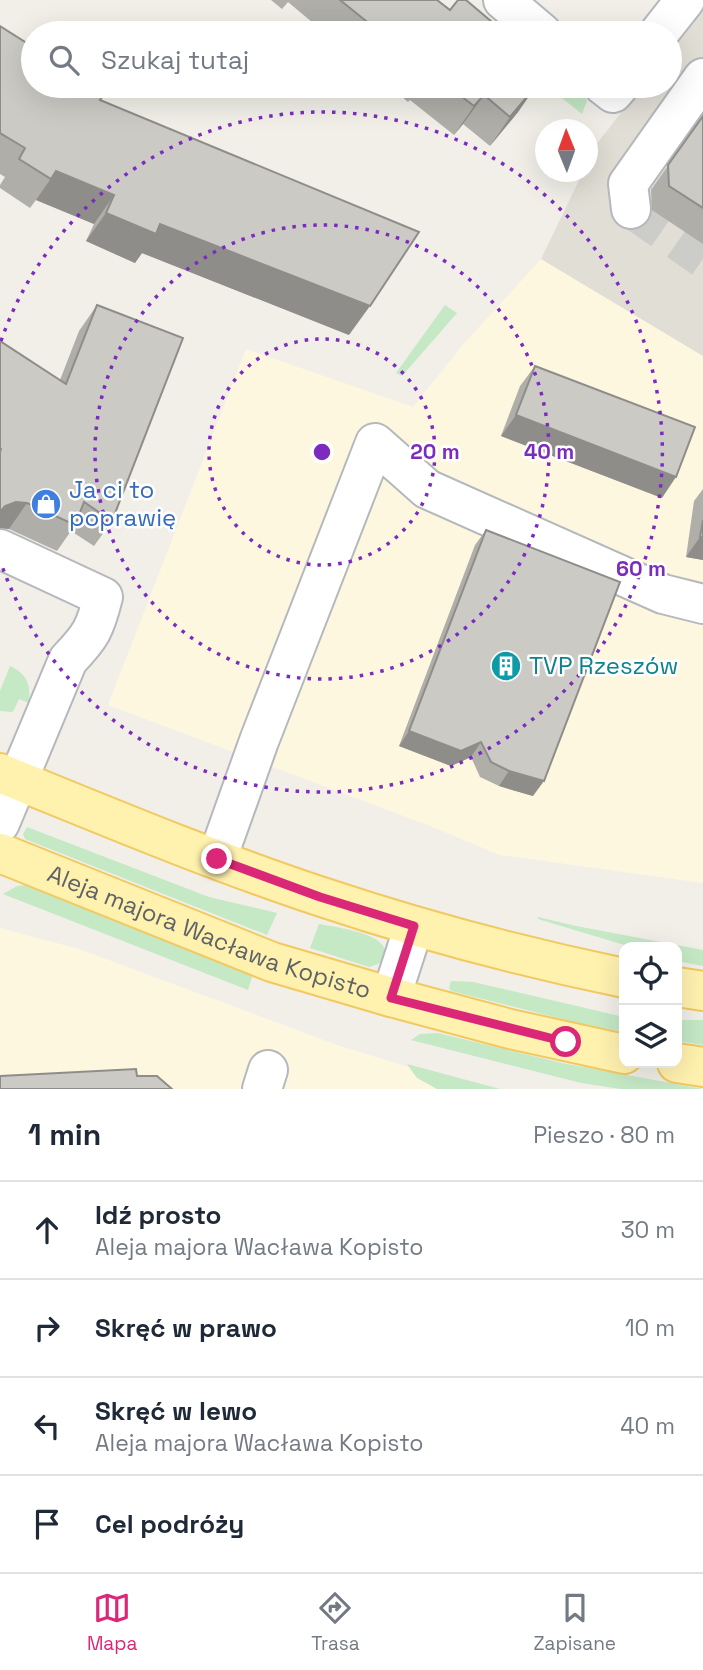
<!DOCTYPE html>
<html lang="pl">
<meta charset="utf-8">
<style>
:root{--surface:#fff;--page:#f2f2f3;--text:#1f2937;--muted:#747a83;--line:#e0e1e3;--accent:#db2777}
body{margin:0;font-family:"Space Grotesk",sans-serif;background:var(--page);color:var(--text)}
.controls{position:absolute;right:21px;bottom:21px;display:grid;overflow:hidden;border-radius:14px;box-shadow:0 7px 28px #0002}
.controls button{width:63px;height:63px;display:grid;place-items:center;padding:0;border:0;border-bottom:2px solid var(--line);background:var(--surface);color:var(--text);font:35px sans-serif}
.compass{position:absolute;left:535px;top:119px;width:63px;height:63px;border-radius:50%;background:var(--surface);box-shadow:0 7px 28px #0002;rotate:359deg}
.stop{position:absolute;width:21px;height:21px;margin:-16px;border:5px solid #db2777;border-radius:50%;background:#fff}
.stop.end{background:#db2777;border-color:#fff;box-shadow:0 2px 7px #0008}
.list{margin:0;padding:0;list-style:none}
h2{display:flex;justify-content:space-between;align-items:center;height:91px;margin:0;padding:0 28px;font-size:30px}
h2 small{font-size:23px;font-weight:400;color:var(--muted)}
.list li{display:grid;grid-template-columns:46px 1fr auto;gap:21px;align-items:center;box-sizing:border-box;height:98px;padding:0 28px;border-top:2px solid var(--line)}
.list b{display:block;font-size:26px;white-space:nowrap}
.list p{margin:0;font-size:23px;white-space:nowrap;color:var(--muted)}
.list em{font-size:23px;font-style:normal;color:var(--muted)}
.icon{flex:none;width:38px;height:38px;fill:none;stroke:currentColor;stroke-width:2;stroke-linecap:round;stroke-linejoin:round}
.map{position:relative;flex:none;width:703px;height:1089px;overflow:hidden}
.search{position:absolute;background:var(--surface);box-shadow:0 7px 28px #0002;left:21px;right:21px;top:21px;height:77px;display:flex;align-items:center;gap:18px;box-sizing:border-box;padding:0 24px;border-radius:38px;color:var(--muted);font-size:26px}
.sheet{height:483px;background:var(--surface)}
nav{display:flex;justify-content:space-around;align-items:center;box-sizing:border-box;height:98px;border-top:2px solid var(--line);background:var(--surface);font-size:19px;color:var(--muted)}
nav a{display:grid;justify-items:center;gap:4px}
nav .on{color:var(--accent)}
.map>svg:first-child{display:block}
</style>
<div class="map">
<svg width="703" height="1089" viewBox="0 0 703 1089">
<rect width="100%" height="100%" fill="#f1efe8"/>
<g fill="#fef7e0">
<polygon points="541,259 703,356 703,883 500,855 430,826 108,705 246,349 413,407 462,346"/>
<polygon points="0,928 79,949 337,1045 441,1077 499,1089 0,1089"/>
</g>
<polygon fill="#e1ded6" points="703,8 703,356 541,259 583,172 588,172 588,161 595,146 642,86 670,86 670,50"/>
<g fill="#c5e8c5">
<polygon points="547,86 575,86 583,92 587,101 582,114"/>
<polygon points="445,305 457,313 402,376 396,373"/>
<path d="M 10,666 C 27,674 31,684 29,703 L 19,699 L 14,710 L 12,712 L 0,711 L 0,691 Z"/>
<polygon points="27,827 209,897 277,913 267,935 25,839 23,834"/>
<polygon points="27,885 253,974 248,990 3,894 17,886"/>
<polygon points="538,917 576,926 703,950 703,966 677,961 677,947 631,947 538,919"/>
<path d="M 319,924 C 334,927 388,933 385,954 C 383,963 376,965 369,967 L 310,948 Z"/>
<polygon points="451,981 473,982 624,1017 624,1032 578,1023 451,991 449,988"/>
<polygon points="677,1020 703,1020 703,1045 677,1041"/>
<polygon points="438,1033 562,1063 703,1089 621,1089 581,1083 411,1040 420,1034"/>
<polygon points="407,1064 500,1089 437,1089 417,1078"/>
</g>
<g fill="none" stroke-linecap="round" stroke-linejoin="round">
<polyline stroke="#ccccc8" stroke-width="38" stroke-dasharray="38 19" stroke-linecap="butt" points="631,209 703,259"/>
<g stroke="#b5b8bc" stroke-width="42">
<g id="minor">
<polyline points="503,0 542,33"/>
<polyline points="659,33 685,0"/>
<polyline points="604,86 613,93 619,86"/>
<polyline points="631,209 628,184 703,78"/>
<path d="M 0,549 L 103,597 C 95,629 91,636 68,660 L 0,823"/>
<polyline points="217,859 259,741 375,443 427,489 663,594 703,604"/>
<polyline points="391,997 414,926"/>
<polyline points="262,1089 268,1070"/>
</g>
</g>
<g stroke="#f2c960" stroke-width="42">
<g id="major">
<path d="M 0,773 C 106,816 213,861 322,897 C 421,930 522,957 624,978"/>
<path id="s1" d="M 0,853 L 272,962 L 391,997 L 510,1029 L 624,1054"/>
<polyline points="677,987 703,991"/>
<polyline points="677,1063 703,1067"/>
</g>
</g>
<use href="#minor" stroke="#fff" stroke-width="38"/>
<use href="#major" stroke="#fff2af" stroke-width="38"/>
</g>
<g fill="#afaea9">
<polygon points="271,0 437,0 450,10 505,33 325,33 288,2 282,9"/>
<polygon points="0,26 100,100 349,335 142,253 135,263 86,241 94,224 36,200 30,208 0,188 0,185 5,177 0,174"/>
<polygon points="389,86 536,86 518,112 490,146 463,124 454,135 410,100 408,102"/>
<polygon points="703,116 703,244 652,210 651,190"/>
<polygon points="97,305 112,521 94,546 71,531 57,551 9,529 0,528 0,341 60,380 79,331"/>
<polygon points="535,366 662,498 501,436 520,386"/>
<polygon points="703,489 703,560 686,557 694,501"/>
<polygon points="486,530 533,796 499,786 480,777 471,757 451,766 399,746 475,545"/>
</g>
<g fill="#8f8d8a">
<polygon points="536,86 518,112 490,146 510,117"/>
<polygon points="484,95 463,124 454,135 474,106"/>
<polygon points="56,171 114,195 94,224 36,200"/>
<polygon points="106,213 160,224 370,306 349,335 142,253 135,263 86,241"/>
<polygon points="516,415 676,477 662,498 501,436"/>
<polygon points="16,502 27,503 9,529 0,528 0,512 5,506"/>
<polygon points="700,537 703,537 703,560 686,557"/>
<polygon points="409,731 481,742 471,757 451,766 399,746"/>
<polygon points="509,771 544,781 533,796 499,786"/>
</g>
<g fill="#cccac5" stroke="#8f8d8a" stroke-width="2">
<polygon points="340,0 437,0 450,10 458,0 466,0 505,33 381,33"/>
<polygon points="0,26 33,47 33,86 96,86 105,92 100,100 419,232 370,306 160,224 156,234 106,213 114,195 56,171 51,179 19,159 25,148 0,133"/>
<polygon points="448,86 536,86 510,117 484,95 474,106"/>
<polygon points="703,116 703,208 669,186 668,165"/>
<polygon points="97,305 183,338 112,521 84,502 75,525 27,503 16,502 5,506 0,512 0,452 1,449 0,448 0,341 66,384"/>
<polygon points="535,366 695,427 676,477 516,415"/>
<polygon points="703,520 703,537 700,537"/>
<polygon points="486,530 620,582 544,781 509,771 491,762 481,742 461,751 409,731"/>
<polygon points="136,1069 137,1076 157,1076 172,1089 0,1089 0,1076"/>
</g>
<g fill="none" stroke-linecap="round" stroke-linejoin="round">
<polyline stroke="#db2777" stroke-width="9" points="217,859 320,897 414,926 391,998 566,1042"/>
</g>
<g fill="none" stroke="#7b2cbf" stroke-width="3.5" stroke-dasharray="3.5 7">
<circle cx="322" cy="452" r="113"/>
<circle cx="322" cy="452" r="227"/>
<path d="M1 341A340 340 0 1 1 1 563"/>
</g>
<defs>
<g id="shop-disc" transform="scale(1.575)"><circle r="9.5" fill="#3f7fe0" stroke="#fff"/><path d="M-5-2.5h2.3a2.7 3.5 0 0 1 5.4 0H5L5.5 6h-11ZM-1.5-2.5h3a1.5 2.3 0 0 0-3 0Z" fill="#fff"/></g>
<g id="building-disc" transform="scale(1.575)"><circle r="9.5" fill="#0f9aa8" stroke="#fff"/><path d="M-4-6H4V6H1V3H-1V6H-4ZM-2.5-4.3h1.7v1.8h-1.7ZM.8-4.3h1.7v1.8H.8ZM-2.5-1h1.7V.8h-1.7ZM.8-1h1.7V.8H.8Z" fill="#fff"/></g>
</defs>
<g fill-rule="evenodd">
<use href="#shop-disc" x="46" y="504"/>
<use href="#building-disc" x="506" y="666"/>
</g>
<g text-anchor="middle" stroke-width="5" stroke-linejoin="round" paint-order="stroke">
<g font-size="24" fill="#366cbe" stroke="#fff" text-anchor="start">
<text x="69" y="498">Ja ci to<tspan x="69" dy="28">poprawię</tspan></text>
</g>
<g font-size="24" fill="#0d838f" stroke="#fff" text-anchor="start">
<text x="529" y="674">TVP Rzeszów</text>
</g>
<g font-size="24" fill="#5f6368" stroke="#fff">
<text dy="8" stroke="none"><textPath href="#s1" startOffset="224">Aleja majora Wacława Kopisto</textPath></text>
</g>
</g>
<circle cx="322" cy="452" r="10" fill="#7b2cbf" stroke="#fff" stroke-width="3.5"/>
<g font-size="21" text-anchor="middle" font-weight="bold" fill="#7b2cbf" stroke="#fff" stroke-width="5" stroke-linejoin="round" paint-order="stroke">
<text x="435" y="459">20 m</text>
<text x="549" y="459">40 m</text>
<text x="641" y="576">60 m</text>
</g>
</svg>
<div class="controls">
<button><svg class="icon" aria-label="locate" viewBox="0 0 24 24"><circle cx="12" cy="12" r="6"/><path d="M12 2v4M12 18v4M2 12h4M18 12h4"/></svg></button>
<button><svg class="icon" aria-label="layers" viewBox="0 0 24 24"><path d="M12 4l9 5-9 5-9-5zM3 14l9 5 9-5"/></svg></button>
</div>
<svg class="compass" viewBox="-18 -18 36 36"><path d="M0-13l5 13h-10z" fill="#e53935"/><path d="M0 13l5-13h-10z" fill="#747a83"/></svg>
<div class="stop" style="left:566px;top:1042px"></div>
<div class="stop end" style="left:217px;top:859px"></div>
<div class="search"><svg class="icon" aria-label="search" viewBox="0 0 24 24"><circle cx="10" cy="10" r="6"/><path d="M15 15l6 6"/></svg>Szukaj tutaj</div>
</div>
<section class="sheet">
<h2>1 min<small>Pieszo · 80 m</small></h2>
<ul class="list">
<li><svg class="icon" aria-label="ahead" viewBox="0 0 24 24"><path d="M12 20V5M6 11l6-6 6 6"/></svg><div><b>Idź prosto</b><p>Aleja majora Wacława Kopisto</p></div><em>30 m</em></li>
<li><svg class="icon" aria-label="right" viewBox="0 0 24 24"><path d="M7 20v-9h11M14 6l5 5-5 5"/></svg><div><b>Skręć w prawo</b></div><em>10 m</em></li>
<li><svg class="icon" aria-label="left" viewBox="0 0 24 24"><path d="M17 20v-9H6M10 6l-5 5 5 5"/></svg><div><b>Skręć w lewo</b><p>Aleja majora Wacława Kopisto</p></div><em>40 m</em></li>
<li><svg class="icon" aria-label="arrive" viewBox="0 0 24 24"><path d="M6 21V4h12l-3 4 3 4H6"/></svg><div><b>Cel podróży</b></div></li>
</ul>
</section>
<nav>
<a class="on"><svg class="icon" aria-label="map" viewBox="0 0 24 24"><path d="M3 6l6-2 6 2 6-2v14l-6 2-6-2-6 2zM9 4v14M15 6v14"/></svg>Mapa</a>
<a><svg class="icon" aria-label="directions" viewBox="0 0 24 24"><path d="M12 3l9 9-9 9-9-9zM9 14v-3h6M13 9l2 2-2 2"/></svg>Trasa</a>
<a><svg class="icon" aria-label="saved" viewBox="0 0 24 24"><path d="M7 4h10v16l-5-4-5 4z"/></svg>Zapisane</a>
</nav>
